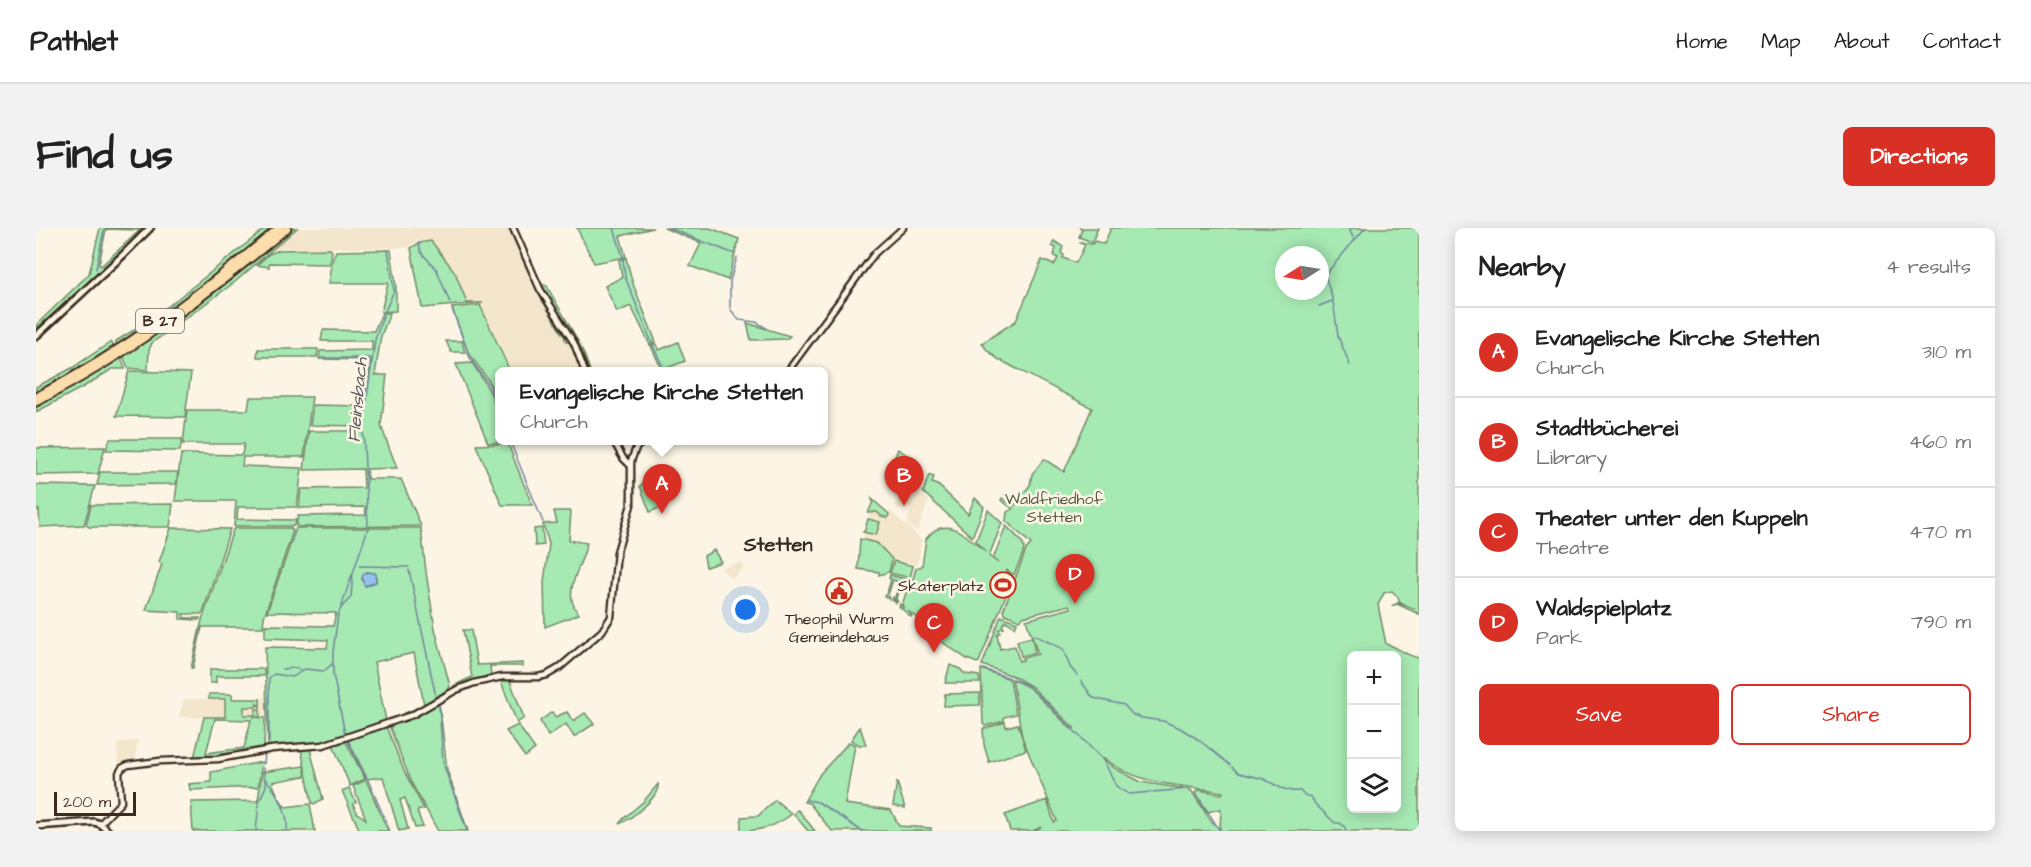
<!DOCTYPE html>
<meta charset="utf-8">
<style>
:root{--surface:#fff;--page:#f2f2f2;--text:#222;--muted:#767676;--line:#e0e0e0;--accent:#d93025}
body{margin:0;font-family:"Architects Daughter",sans-serif;background:var(--page);color:var(--text)}
.controls{position:absolute;right:18px;bottom:18px;display:grid;overflow:hidden;border-radius:9px;box-shadow:0 3px 15px #0003}
.controls button{width:54px;height:54px;display:grid;place-items:center;padding:0;border:0;border-bottom:2px solid var(--line);background:var(--surface);color:var(--text);font:30px sans-serif}
.compass{position:absolute;left:1239px;top:18px;width:54px;height:54px;border-radius:50%;background:var(--surface);box-shadow:0 3px 15px #0003;rotate:258deg}
.scale{position:absolute;left:18px;bottom:15px;width:82px;box-sizing:border-box;padding-left:6px;border:3px solid #3b2a1e;border-top:0;font-size:16px;line-height:21px;white-space:nowrap;color:#3b2a1e;-webkit-text-stroke:4px #fcf5e5;paint-order:stroke}
.you{position:absolute;left:710px;top:382px;width:21px;height:21px;margin:-15px;border:4px solid #fff;border-radius:50%;background:#1a73e8;box-shadow:0 0 0 9px #1a73e833}
.badge{display:grid;place-items:center;width:39px;height:39px;border-radius:50%;background:var(--accent);color:#fff;font-size:20px;font-weight:700}
.pin{position:absolute;translate:-50% -50px;filter:drop-shadow(0 2px 3px #0008)}
.pin::after{content:'';position:absolute;top:32px;width:21px;height:18px;background:inherit;clip-path:polygon(0 0,100% 0,50% 100%)}
.popup{position:absolute;left:459px;top:139px;width:333px;height:78px;box-sizing:border-box;display:grid;place-content:center;border-radius:9px;background:var(--surface);filter:drop-shadow(0 2px 4px #0005);font-size:20px;white-space:nowrap;color:var(--muted)}
.popup b{font-size:22px;color:var(--text)}
.popup::after{content:'';position:absolute;left:50%;top:100%;margin-left:-12px;border:12px solid transparent;border-top-color:var(--surface)}
.list{margin:0;padding:0;list-style:none}
h2{display:flex;justify-content:space-between;align-items:center;height:78px;margin:0;padding:0 24px;font-size:26px}
h2 small{font-size:20px;font-weight:400;color:var(--muted)}
.list li{display:grid;grid-template-columns:39px 1fr auto;gap:18px;align-items:center;box-sizing:border-box;height:90px;padding:0 24px;border-top:2px solid var(--line)}
.list b{display:block;font-size:22px;white-space:nowrap}
.list p{margin:0;font-size:20px;white-space:nowrap;color:var(--muted)}
.list em{font-size:20px;font-style:normal;color:var(--muted)}
.actions{display:flex;gap:12px;padding:18px 24px}
.actions a{flex:1;padding:14px 0;border:2px solid var(--accent);border-radius:9px;text-align:center;font-size:21px;color:var(--accent)}
.actions .main{background:var(--accent);color:#fff}
.icon{flex:none;width:33px;height:33px;fill:none;stroke:currentColor;stroke-width:2;stroke-linecap:round;stroke-linejoin:round}
.map{position:relative;flex:none;width:1383px;height:603px;overflow:hidden;border-radius:9px}
header{display:flex;align-items:center;gap:36px;box-sizing:border-box;height:84px;padding:0 30px;background:var(--surface);border-bottom:2px solid var(--line)}
header strong{font-size:28px}
nav{display:flex;gap:33px;margin-inline-start:auto;font-size:21px}
.intro{display:flex;align-items:center;justify-content:space-between;box-sizing:border-box;height:144px;padding:0 36px}
h1{margin:0;font-size:42px}
.button{padding:15px 27px;border-radius:9px;background:var(--accent);color:#fff;font-size:21px;font-weight:700}
main{display:flex;gap:36px;padding:0 36px}
aside{flex:1;background:var(--surface);border-radius:9px;box-shadow:0 3px 15px #0003}
.map>svg:first-child{display:block}
</style>
<header>
<strong>Pathlet</strong>
<nav><a>Home</a><a>Map</a><a>About</a><a>Contact</a></nav>
</header>
<div class="intro"><h1>Find us</h1><a class="button">Directions</a></div>
<main>
<div class="map">
<svg width="1383" height="603" viewBox="0 0 1383 603">
<rect width="100%" height="100%" fill="#fcf5e5"/>
<filter id="ink" filterUnits="userSpaceOnUse"><feTurbulence type="fractalNoise" baseFrequency=".0167" numOctaves="2"/><feDisplacementMap in="SourceGraphic" scale="12" xChannelSelector="R" yChannelSelector="G"/><feConvolveMatrix kernelMatrix="1 2 1 2 8 2 1 2 1" color-interpolation-filters="sRGB"/></filter>
<g filter="url(#ink)">
<g fill="#f3e6cc">
<polygon points="261,0 477,0 490,31 529,99 549,143 476,143 444,75 430,76 394,13 382,13 374,19 360,20 238,20"/>
<polygon points="870,250 893,272 881,304 871,296 875,281 871,280 870,282 859,279"/>
<polygon points="837,273 852,285 854,283 886,312 881,338 858,331 841,315 827,311"/>
<polygon points="704,334 707,336 707,341 695,351 685,340"/>
<polygon points="229,470 229,490 143,489 148,471"/>
<polygon points="103,512 98,533 82,535 81,515"/>
</g>
<g fill="#a7e9b3" stroke="#718a68" stroke-width="1.5" fill-rule="evenodd">
<path d="M 64,0 L 107,0 L 89,20 L 0,101 L 0,97 L 53,46 ZM 70,1 L 104,2 L 65,38 L 63,36 Z"/>
<polygon points="116,0 119,0 91,29 48,68"/>
<path d="M 230,0 L 235,0 C 214,20 190,38 167,56 C 141,77 112,104 80,117 L 80,113 L 103,99 L 135,76 Z"/>
<polygon points="256,0 261,0 199,54 116,115 113,122 112,142 92,140 87,128 149,86"/>
<polygon points="473,0 500,57 534,114 530,114 527,105 526,106 500,61"/>
<path d="M 478,0 L 480,0 L 505,56 L 511,58 C 526,87 545,112 554,143 L 550,143 L 537,111 L 506,61 Z"/>
<polygon points="541,0 617,0 584,8 590,29 558,35"/>
<polygon points="628,0 674,0 703,11 692,52 654,38 665,15"/>
<polygon points="1043,0 1062,0 1056,14 1043,9 1046,1"/>
<path d="M 1075,0 L 1383,0 L 1383,386 L 1361,376 L 1355,378 L 1362,375 L 1379,381 L 1363,374 L 1362,369 L 1356,363 L 1348,365 L 1342,377 L 1350,416 C 1362,419 1370,428 1383,430 L 1383,603 L 999,603 L 1005,599 L 997,603 L 974,603 L 969,587 L 1011,572 L 1018,594 L 1021,593 L 986,509 L 976,451 L 994,460 L 1035,501 L 1038,500 L 995,458 L 977,448 L 946,437 L 965,388 L 981,394 L 979,399 L 970,393 L 966,397 L 968,400 L 963,401 L 964,405 L 961,406 L 964,421 L 979,418 L 983,433 L 987,432 L 986,430 L 1002,426 L 990,392 L 1035,380 L 1033,377 L 987,389 L 983,392 L 969,386 L 967,383 L 990,322 L 995,316 L 970,293 L 971,284 L 977,281 L 965,272 L 966,270 L 978,278 L 994,257 L 996,246 L 1008,231 L 1028,244 L 1056,180 L 962,131 L 951,122 L 946,115 L 980,93 L 1006,32 L 1018,37 L 1022,30 L 1018,28 L 1020,20 L 1016,18 L 1018,13 L 1027,19 L 1025,25 L 1028,27 L 1027,30 L 1040,35 L 1049,17 L 1044,15 L 1045,14 L 1056,16 L 1059,13 L 1068,16 ZM 1248,27 L 1284,27 L 1284,63 L 1248,63 ZM 1316,428 L 1360,428 L 1360,580 L 1316,580 ZM 1068,530 C 1102,558 1145,557 1187,564 L 1186,566 L 1163,562 L 1159,565 L 1171,584 L 1185,581 L 1184,601 L 1175,593 L 1155,562 L 1105,554 L 1080,541 L 1067,531 Z"/>
<polygon points="395,13 419,44 431,75 447,75 386,80 375,20 383,15"/>
<polygon points="294,21 296,23 294,36 233,35 233,39 221,37 233,26 243,22"/>
<polygon points="355,22 360,58 360,83 345,84 352,55 293,55 297,30 300,23"/>
<polygon points="590,30 597,56 620,114 614,117 595,78 581,84 569,58 586,49 583,32"/>
<polygon points="444,77 474,143 464,144 464,181 453,153 432,124 416,80"/>
<polygon points="346,85 354,85 345,108 339,147 351,147 345,198 361,240 331,241 331,251 365,251 385,298 262,299 260,297 262,288 330,287 329,279 263,280 265,261 328,260 327,241 268,242 273,203 324,203 324,198 274,197 277,177 327,178 335,132 283,131 284,123 336,122 336,113 285,113 287,102 338,103"/>
<polygon points="711,95 754,108 750,111 715,112"/>
<polygon points="410,113 426,113 429,124 415,124"/>
<polygon points="75,114 79,120 0,165 0,159 36,140"/>
<polygon points="642,114 649,133 626,142 615,118 620,116 623,122"/>
<polygon points="222,121 282,121 281,129 221,129"/>
<polygon points="85,130 89,141 76,141 49,158 0,184 0,177"/>
<path d="M 436,135 C 455,162 464,179 464,212 L 472,213 L 473,214 L 452,215 L 420,136 Z"/>
<polygon points="93,143 155,145 149,189 80,188"/>
<polygon points="214,169 276,169 268,229 207,229 206,238 266,240 261,279 202,279 201,291 260,292 258,298 198,298 200,273 139,273 145,226 206,227 208,216 147,216 151,182 212,182"/>
<polygon points="74,211 146,211 144,223 70,222"/>
<polygon points="472,216 496,277 466,277 440,217"/>
<polygon points="69,219 62,246 0,247 0,220"/>
<polygon points="862,221 874,229 868,247 856,236"/>
<polygon points="64,244 142,244 140,256 61,257"/>
<polygon points="893,247 898,249 896,255 903,258 932,286 939,270 948,279 936,309 887,264"/>
<polygon points="620,252 632,276 614,284 604,258 608,254"/>
<polygon points="0,257 59,258 48,297 4,299 3,282 0,282"/>
<polygon points="836,271 853,286 852,290 845,288 841,284 832,285 837,274"/>
<polygon points="137,276 134,299 53,299 50,297 55,277"/>
<path d="M 952,282 L 966,295 L 953,328 L 962,335 L 957,331 L 970,298 C 995,321 990,316 978,347 L 970,342 L 977,350 L 943,434 L 941,435 L 931,431 L 896,407 L 899,399 L 884,392 L 872,383 L 876,387 L 875,389 L 863,378 L 864,376 L 868,380 L 866,377 L 874,353 L 864,356 L 860,371 L 862,374 L 857,371 L 861,375 L 856,372 L 857,369 L 859,370 L 863,354 L 857,352 L 852,367 L 853,371 L 848,368 L 851,365 L 855,351 L 853,350 L 854,347 L 875,353 L 877,351 L 880,340 L 886,338 L 890,311 C 910,284 933,310 950,324 L 940,313 Z"/>
<path d="M 518,283 L 535,283 L 533,312 L 551,315 C 546,339 524,365 543,386 L 509,399 L 508,354 L 513,316 L 507,296 L 521,295 Z"/>
<polygon points="832,291 844,294 840,307 827,304 829,302"/>
<polygon points="135,300 194,301 167,384 165,386 147,386 148,390 164,390 163,392 144,391 144,384 110,382 126,336 123,334"/>
<polygon points="199,300 255,300 257,303 228,389 227,399 166,399 157,440 155,440 166,392 197,302"/>
<path d="M 260,300 L 385,300 L 390,344 L 399,401 L 414,458 L 412,461 C 393,475 375,485 351,493 L 388,477 L 378,425 L 338,434 L 350,493 L 286,515 L 232,519 L 229,419 L 291,420 L 292,412 L 229,410 L 229,397 L 297,398 L 300,385 L 231,384 ZM 331,344 L 340,346 L 340,354 L 330,358 L 326,351 Z"/>
<polygon points="506,300 508,317 499,318 498,301"/>
<polygon points="824,311 841,315 856,331 853,344 843,347 843,344 822,341"/>
<polygon points="678,322 685,334 670,339 668,328"/>
<polygon points="858,333 877,338 874,350 854,345"/>
<polygon points="427,402 435,402 441,437 487,435 487,438 454,438 455,447 417,458 436,449"/>
<polygon points="996,409 999,425 985,428 981,413"/>
<polygon points="914,437 924,441 929,446 943,448 944,455 909,455"/>
<polygon points="174,441 228,441 228,448 180,448 180,455 174,455"/>
<polygon points="945,441 974,451 980,486 968,489 968,493 949,498 947,496"/>
<polygon points="473,450 488,490 481,495 464,451"/>
<polygon points="944,465 944,477 908,478 909,466"/>
<path d="M 173,466 L 196,466 L 196,471 L 224,471 L 224,479 L 221,476 L 220,479 L 208,479 L 208,487 L 219,487 L 220,481 L 224,481 L 224,489 L 217,489 L 229,490 L 228,520 L 187,528 L 158,530 L 168,489 L 189,489 L 189,471 L 173,471 ZM 179,491 L 215,492 L 208,520 L 170,525 Z"/>
<polygon points="402,474 404,481 411,542 432,603 402,603 375,554 353,497"/>
<polygon points="516,484 519,489 531,484 537,493 549,485 558,496 538,509 530,496 512,508 504,493"/>
<polygon points="969,494 970,499 982,496 990,522 953,534 948,517 947,501"/>
<polygon points="482,497 499,521 489,529 470,503"/>
<polygon points="350,498 368,543 388,581 381,583 387,599 379,600 369,570 364,572 372,601 363,603 347,549 330,551 311,512"/>
<polygon points="824,499 830,517 823,517 815,512"/>
<polygon points="310,514 329,551 314,558 297,517"/>
<polygon points="813,514 819,517 809,576 855,582 863,598 895,600 895,603 796,603 773,575 768,574 784,546"/>
<polygon points="265,521 274,521 287,571 278,576 276,575"/>
<polygon points="226,534 222,559 154,562 153,556 175,554 175,544"/>
<polygon points="268,538 270,548 236,554 242,568 249,579 274,576 279,603 157,603 155,574 222,573 226,544"/>
<polygon points="330,552 352,603 324,603 306,563 313,560 320,574 317,576 321,585 330,591 317,558"/>
<polygon points="861,554 869,580 857,578"/>
<path d="M 622,556 C 624,569 595,591 583,596 L 588,590 L 608,573 Z"/>
<path d="M 739,572 L 756,586 C 740,598 725,603 705,603 L 705,589 L 722,588 Z"/>
<polygon points="761,582 763,583 779,603 772,603 758,586"/>
</g>
<polygon fill="#95c2ef" stroke="#71859b" stroke-width="1.5" points="331,344 339,345 340,354 329,358 326,351 327,346"/>
<g fill="none" stroke-linecap="round" stroke-linejoin="round">
<g stroke="#71859b" stroke-width="1.5">
<polyline points="578,0 587,29"/>
<path d="M 633,0 C 656,9 678,18 699,26"/>
<polyline points="1313,0 1318,12"/>
<polyline points="383,16 385,24 401,42 414,75"/>
<polyline points="587,31 589,49 616,115"/>
<polyline points="60,41 68,2"/>
<polyline points="1283,78 1296,73"/>
<polyline points="694,80 694,53 701,29"/>
<polyline points="416,81 434,130 453,157 464,186"/>
<polyline points="695,82 703,92 720,94 730,100"/>
<polyline points="349,83 358,63 352,22"/>
<polyline points="617,118 628,141"/>
<polyline points="284,130 334,130"/>
<polyline points="1314,137 1302,108 1297,73 1289,47 1329,0"/>
<polyline points="475,212 475,213"/>
<polyline points="475,216 507,294"/>
<polyline points="332,298 327,199 339,112 348,85"/>
<polyline points="323,338 373,339"/>
<polyline points="373,342 400,469"/>
<polyline points="305,379 316,347"/>
<polyline points="998,407 1027,421 1034,439 1041,447"/>
<polyline points="246,441 258,440 265,442"/>
<polyline points="947,441 974,450"/>
<polyline points="977,451 991,457 1010,474 1068,533 1080,558 1093,566 1152,561"/>
<polyline points="1045,453 1057,470 1088,477 1097,487 1106,490 1127,493 1144,500 1163,512 1194,537"/>
<polyline points="403,476 407,535"/>
<polyline points="309,506 297,446 297,424 302,387 305,380 315,369 317,345 332,300"/>
<polyline points="312,512 331,550"/>
<polyline points="233,514 233,450 238,446 257,449 269,441 288,443 296,436"/>
<polyline points="228,536 229,525"/>
<polyline points="408,538 431,603"/>
<polyline points="1196,539 1203,545 1228,551 1245,560 1255,563 1264,563 1268,567 1275,569 1279,576 1299,595 1304,595 1309,599 1310,603"/>
<path d="M 229,551 C 241,563 253,585 251,603"/>
<polyline points="332,552 354,603"/>
<polyline points="1160,565 1184,603"/>
<polyline points="770,572 782,574 826,603"/>
<polyline points="220,603 223,574 230,558 227,540"/>
</g>
<g stroke="#3b2a1e" stroke-width="9">
<g id="tertiary">
<polyline points="477,0 504,61 538,115 549,144"/>
<polyline points="751,144 839,25 867,0"/>
<polyline points="577,212 587,230 594,237"/>
<polyline points="64,596 85,574 83,545 86,540 92,537 124,533 182,531 236,521 287,517 376,487 420,462 438,455 466,449 502,449 511,447 523,440 566,403 575,389 581,324 595,277 595,233 600,220 609,212"/>
</g>
</g>
<g stroke="#3b2a1e" stroke-width="10">
<g id="secondary">
<polyline points="0,108 87,27 114,0"/>
<polyline points="0,598 58,594 64,596 72,603"/>
</g>
</g>
<g stroke="#3b2a1e" stroke-width="11">
<g id="trunk">
<path d="M 0,169 C 89,123 167,64 243,0"/>
<path d="M 0,174 C 92,127 172,66 251,0"/>
</g>
</g>
<use href="#tertiary" stroke="#fcf5e5" stroke-width="4.5"/>
<use href="#secondary" stroke="#fcf5e5" stroke-width="5"/>
<use href="#trunk" stroke="#faddab" stroke-width="7"/>
</g>
</g>
<defs>
<g id="stadium-ring" transform="scale(1.35)"><circle r="9.5" fill="#fcf5e5" stroke="#c8321e" stroke-width="1.5"/><path d="M0-5a6.5 5 0 1 0 0 10a6.5 5 0 1 0 0-10ZM-3.5-1.8h7v3.6h-7Z" fill="#c8321e"/></g>
<g id="civic-ring" transform="scale(1.35)"><circle r="9.5" fill="#fcf5e5" stroke="#c8321e" stroke-width="1.5"/><path d="M-.6-6.5H3V-4.5H.6V-3L4-1V1h2V6H-6V1h2V-1L-.6-3ZM-1.2 2.5V6h2.4V2.5Z" fill="#c8321e"/></g>
</defs>
<g fill-rule="evenodd">
<use href="#stadium-ring" x="967" y="357"/>
<use href="#civic-ring" x="803" y="363"/>
</g>
<g text-anchor="middle" stroke-width="5" stroke-linejoin="round" paint-order="stroke">
<rect fill="#fcf5e5" stroke="#75675a" stroke-width="1.5" x="100" y="81" width="48" height="24" rx="4.5"/>
<g font-size="15" font-weight="bold" fill="#3b2a1e">
<text x="124" y="98">B 27</text>
</g>
<g font-size="16" fill="#565a43" stroke="#fcf5e5">
<text x="1018" y="276">Waldfriedhof<tspan x="1018" dy="18">Stetten</tspan></text>
</g>
<g font-size="16" fill="#3b2a1e" stroke="#fcf5e5" text-anchor="end">
<text x="948" y="363">Skaterplatz</text>
<text x="803" y="396" text-anchor="middle">Theophil Wurm<tspan x="803" dy="18">Gemeindehaus</tspan></text>
</g>
<g font-size="18" font-style="italic" fill="#56585d" stroke="#fcf5e5">
<text transform="translate(321 172) rotate(-85)" y="6">Fleinsbach</text>
</g>
<g font-size="20" font-weight="bold" fill="#3b2a1e" stroke="#fcf5e5">
<text x="742" y="323">Stetten</text>
</g>
</g>
</svg>
<div class="controls">
<button>+</button>
<button>−</button>
<button><svg class="icon" aria-label="layers" viewBox="0 0 24 24"><path d="M12 4l9 5-9 5-9-5zM3 14l9 5 9-5"/></svg></button>
</div>
<svg class="compass" viewBox="-18 -18 36 36"><path d="M0-13l5 13h-10z" fill="#e53935"/><path d="M0 13l5-13h-10z" fill="#767676"/></svg>
<div class="scale">200 m</div>
<div class="you"></div>
<div class="pin badge" style="left:626px;top:286px">A</div>
<div class="popup"><b>Evangelische Kirche Stetten</b>Church</div>
<div class="pin badge" style="left:868px;top:278px">B</div>
<div class="pin badge" style="left:898px;top:425px">C</div>
<div class="pin badge" style="left:1039px;top:376px">D</div>
</div>
<aside>
<h2>Nearby<small>4 results</small></h2>
<ul class="list">
<li><span class="badge">A</span><div><b>Evangelische Kirche Stetten</b><p>Church</p></div><em>310 m</em></li>
<li><span class="badge">B</span><div><b>Stadtbücherei</b><p>Library</p></div><em>460 m</em></li>
<li><span class="badge">C</span><div><b>Theater unter den Kuppeln</b><p>Theatre</p></div><em>470 m</em></li>
<li><span class="badge">D</span><div><b>Waldspielplatz</b><p>Park</p></div><em>790 m</em></li>
</ul>
<div class="actions"><a class="main">Save</a><a>Share</a></div>
</aside>
</main>
